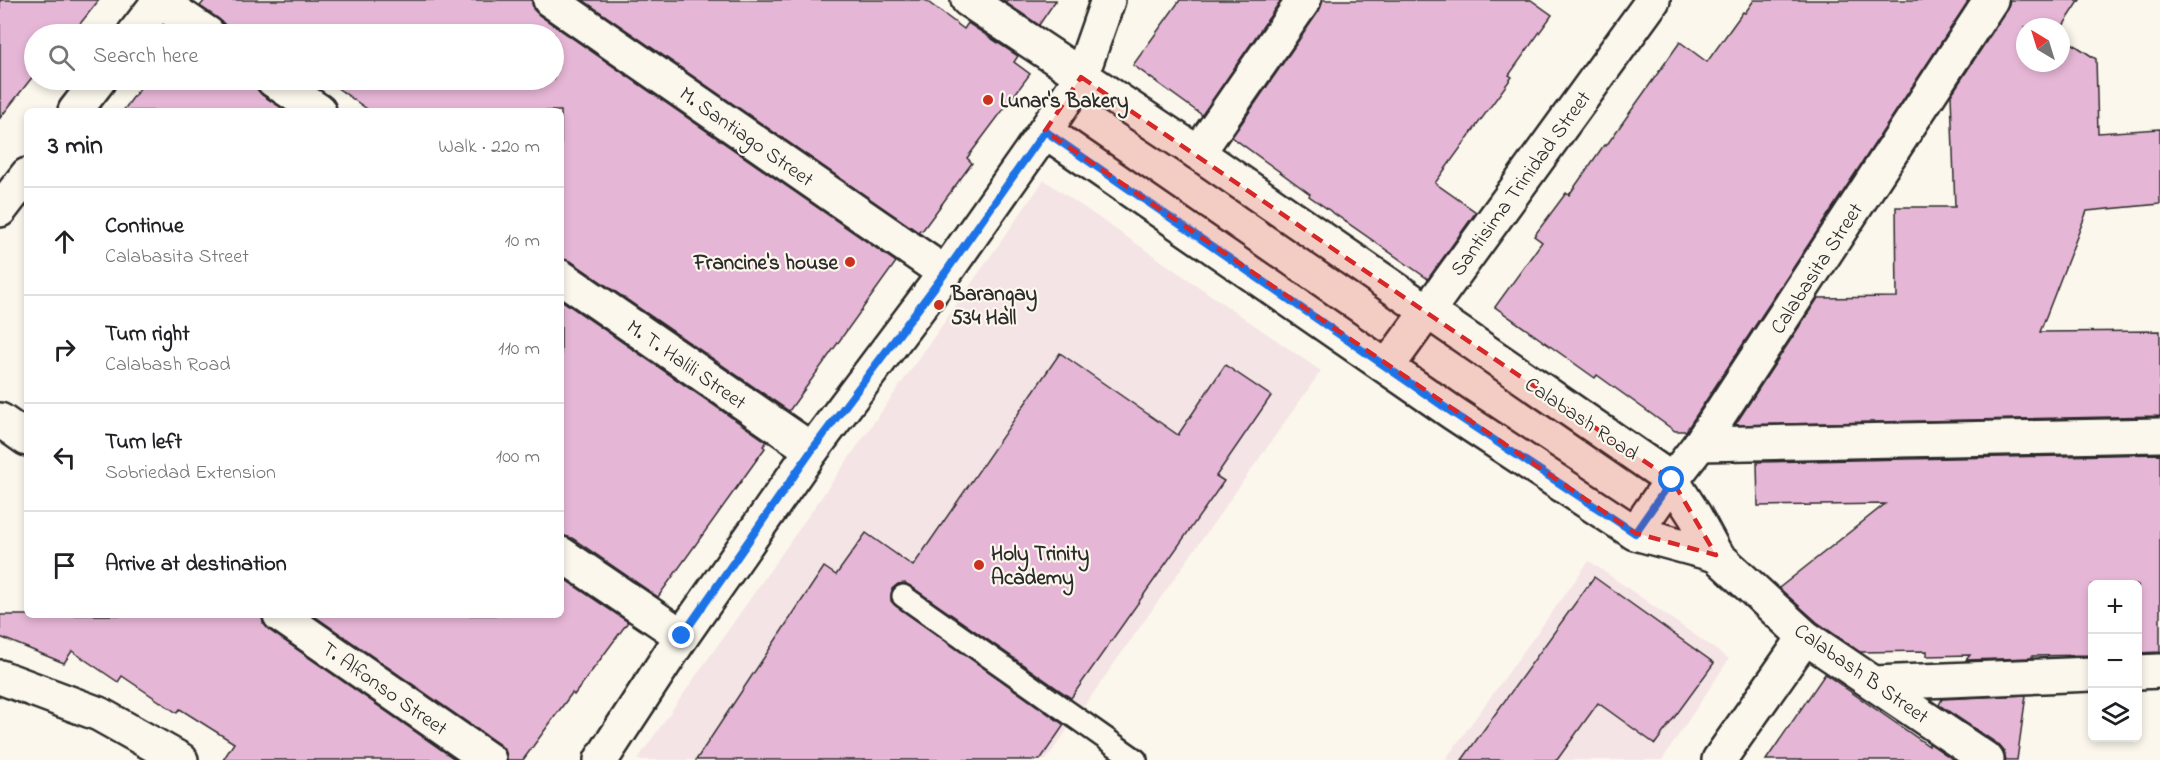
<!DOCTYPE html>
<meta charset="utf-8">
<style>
:root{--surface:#fff;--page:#f6f6f6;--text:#202124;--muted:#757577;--line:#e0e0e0}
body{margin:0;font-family:"Indie Flower",sans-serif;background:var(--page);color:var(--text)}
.controls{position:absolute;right:18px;bottom:18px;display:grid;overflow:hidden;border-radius:9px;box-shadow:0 3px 9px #0003}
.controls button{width:54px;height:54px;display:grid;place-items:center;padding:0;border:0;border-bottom:2px solid var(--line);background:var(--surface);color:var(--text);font:30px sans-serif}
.compass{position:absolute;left:2016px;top:18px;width:54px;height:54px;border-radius:50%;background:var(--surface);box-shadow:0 3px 9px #0003;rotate:322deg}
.stop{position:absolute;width:18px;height:18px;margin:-14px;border:4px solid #1a73e8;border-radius:50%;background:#fff}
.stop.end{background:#1a73e8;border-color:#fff;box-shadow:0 2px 6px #0008}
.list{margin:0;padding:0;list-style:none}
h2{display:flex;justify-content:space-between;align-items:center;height:78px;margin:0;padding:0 24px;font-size:26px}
h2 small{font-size:20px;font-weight:400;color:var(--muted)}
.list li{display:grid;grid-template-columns:39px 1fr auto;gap:18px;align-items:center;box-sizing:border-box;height:108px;padding:0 24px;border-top:2px solid var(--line)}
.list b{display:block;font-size:22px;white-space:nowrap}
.list p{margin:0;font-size:20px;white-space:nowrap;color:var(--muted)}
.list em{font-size:20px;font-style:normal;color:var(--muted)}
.icon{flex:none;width:33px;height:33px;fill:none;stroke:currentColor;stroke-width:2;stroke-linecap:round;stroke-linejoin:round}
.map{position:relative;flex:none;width:2160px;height:760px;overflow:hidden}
.search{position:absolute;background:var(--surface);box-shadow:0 3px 9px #0003;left:24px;top:24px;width:540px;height:66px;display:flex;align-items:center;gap:15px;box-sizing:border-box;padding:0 21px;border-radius:33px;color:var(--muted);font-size:22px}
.panel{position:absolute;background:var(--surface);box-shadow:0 3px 9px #0003;left:24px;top:108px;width:540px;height:510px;border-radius:9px}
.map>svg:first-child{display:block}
</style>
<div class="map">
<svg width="2160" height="760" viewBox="0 0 2160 760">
<rect width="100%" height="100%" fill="#fbf7ec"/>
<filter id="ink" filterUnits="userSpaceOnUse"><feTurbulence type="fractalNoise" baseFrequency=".0167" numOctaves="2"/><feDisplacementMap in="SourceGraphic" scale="12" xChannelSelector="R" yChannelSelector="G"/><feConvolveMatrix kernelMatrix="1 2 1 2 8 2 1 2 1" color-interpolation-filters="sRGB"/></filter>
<g filter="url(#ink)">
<g fill="#f5e4e5">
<polygon points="1044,180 1321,371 1046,760 637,760"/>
<polygon points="1589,561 1729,659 1662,760 1445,760"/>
</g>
<g fill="#e6b6d6" stroke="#2b2b2b" stroke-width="1.5">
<polygon points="0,0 99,0 72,34 34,34 34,75 0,118"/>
<polygon points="205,0 532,0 533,9 539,15 896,262 789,411 572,262 561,259 561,111 370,111 326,80 554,80 554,34 227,34 225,25 219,19 200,6"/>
<polygon points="583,0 925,0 964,29 968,23 1018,56 1014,62 1030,74 967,158 972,163 922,231 920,230 918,232"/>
<polygon points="1002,0 1056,0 1039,25"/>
<polygon points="1180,0 1281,0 1202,115 1133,65"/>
<polygon points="1322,0 1531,0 1552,15 1509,75 1512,77 1435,183 1476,212 1428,279 1309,196 1310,194 1232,137 1319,11"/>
<polygon points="1754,0 1969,0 1686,431 1675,431 1597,375 1595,378 1495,307 1542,242 1534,236 1566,193 1569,195 1604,145 1606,146 1680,42 1707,62 1743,12 1745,13"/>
<polygon points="2010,0 2080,0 2061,29 2061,27 2025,27 2025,63 2061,63 2061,36 2096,59 2098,133 2160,129 2160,204 2087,211 2040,332 2160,331 2160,416 1735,425 1818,298 1897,297 1896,207 1955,207 1951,95 2007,10"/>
<polygon points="146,80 254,80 256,88 262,95 283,109 282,111 123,111"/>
<polygon points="561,300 767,442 763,446 765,448 658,597 572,538 561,535"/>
<polygon points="1060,353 1178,435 1225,365 1271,396 1216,476 1224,481 1071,698 910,586 905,583 898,584 892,589 891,601 896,606 1064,725 1040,760 696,760 824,567 836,575 866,533 913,566"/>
<polygon points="2160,454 2160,652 2138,653 2138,585 2092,585 2092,655 2032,656 2032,658 1966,660 1970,655 1927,656 1927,651 1860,652 1817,622 1779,588 1885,504 1758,506 1757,462"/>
<polygon points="561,577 628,622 574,695 572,693 523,760 507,760 506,752 500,745 313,615 561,615"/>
<polygon points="1594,577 1714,663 1655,744 1598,703 1557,760 1462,760"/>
<polygon points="0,615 262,615 263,623 269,630 456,760 223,760 234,743 180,709 177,713 122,676 118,682 72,651 64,663 0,637"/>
<polygon points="1825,674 1929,746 1929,743 1954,760 1766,760"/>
<polygon points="2026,695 2017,760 2006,760 2004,751 1998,744 1939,705 1942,699"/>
</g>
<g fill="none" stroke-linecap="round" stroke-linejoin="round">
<g stroke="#2b2b2b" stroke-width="26">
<polyline id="lane" points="903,596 1136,760"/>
</g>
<g stroke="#2b2b2b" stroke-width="38">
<g id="street">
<polyline points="158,0 208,34"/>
<polyline points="550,0 945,273"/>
<polyline points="968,0 1198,153 1672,480 1695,516 1716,555 1805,637 1987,760"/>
<polyline points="134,34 160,0"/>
<polyline points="273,80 319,111"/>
<polyline points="75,111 99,80"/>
<polyline points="1045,131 1453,413 1635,533 1716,555"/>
<polyline points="1198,153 1304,0"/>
<polyline points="0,210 27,175"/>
<polyline points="561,277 812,450"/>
<polyline points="1387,367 1653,0"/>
<polyline points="0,420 27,439"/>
<polyline points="1700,444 2160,435"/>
<polyline points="1635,533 1672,480 1700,444 1991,0"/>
<polyline points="561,554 682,636"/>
<polyline points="280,615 489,760"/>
<polyline points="2138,672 2160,671"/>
<polyline points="0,677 99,714 181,760"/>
<polyline points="1875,683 2092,674"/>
<polyline points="1719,760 1805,637"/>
</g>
</g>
<g stroke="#2b2b2b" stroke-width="38">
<polyline id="secondary" points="601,760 682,636 812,450 945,273 1045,131 1081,77 1108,0"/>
</g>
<use href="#lane" stroke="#fbf7ec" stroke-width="21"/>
<use href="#street" stroke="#fbf7ec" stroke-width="33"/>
<use href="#secondary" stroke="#fbf7ec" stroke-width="33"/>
</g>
</g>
<g fill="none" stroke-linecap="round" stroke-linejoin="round" filter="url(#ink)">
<polyline stroke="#1a73e8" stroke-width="8" points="682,636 812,450 945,273 1045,131 1453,413 1635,533 1672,480"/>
</g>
<path fill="#d62828" fill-opacity="0.2" stroke="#d62828" stroke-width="4.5" stroke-dasharray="12 8" stroke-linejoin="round" d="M 1081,77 L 1672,480 L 1716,555 L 1635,533 L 1045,131 Z"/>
<g fill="#c8321e" stroke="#fbf7ec" stroke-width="2">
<circle cx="988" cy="100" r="6"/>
<circle cx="850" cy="262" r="6"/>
<circle cx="939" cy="305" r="6"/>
<circle cx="979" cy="565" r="6"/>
</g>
<g text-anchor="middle" stroke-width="4.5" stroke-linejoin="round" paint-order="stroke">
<g font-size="21" font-weight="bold" fill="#2b2b2b" stroke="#fbf7ec" text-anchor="start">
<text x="1000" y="107">Lunar's Bakery</text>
<text x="838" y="269" text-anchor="end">Francine's house</text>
<text x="951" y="300">Barangay<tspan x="951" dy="24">534 Hall</tspan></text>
<text x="991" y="560">Holy Trinity<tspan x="991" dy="24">Academy</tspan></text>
</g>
<g font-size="21" fill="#2b2b2b" stroke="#fbf7ec">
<text transform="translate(747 136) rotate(35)" y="7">M. Santiago Street</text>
<text transform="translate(1520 183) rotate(-54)" y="7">Santisima Trinidad Street</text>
<text transform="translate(1816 268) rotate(-57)" y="7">Calabasita Street</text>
<text transform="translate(687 364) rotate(35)" y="7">M. T. Halili Street</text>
<text transform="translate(1582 418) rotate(34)" y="7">Calabash Road</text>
<text transform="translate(1862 673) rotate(35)" y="7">Calabash B Street</text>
<text transform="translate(385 688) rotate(35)" y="7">T. Alfonso Street</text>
</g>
</g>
</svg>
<div class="controls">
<button>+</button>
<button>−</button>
<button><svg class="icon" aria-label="layers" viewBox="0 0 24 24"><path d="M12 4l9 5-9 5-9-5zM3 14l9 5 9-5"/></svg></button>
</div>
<svg class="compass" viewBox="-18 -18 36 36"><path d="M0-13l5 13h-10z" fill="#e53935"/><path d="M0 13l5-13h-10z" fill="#757577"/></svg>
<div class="stop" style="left:1672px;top:480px"></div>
<div class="stop end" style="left:682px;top:636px"></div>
<div class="search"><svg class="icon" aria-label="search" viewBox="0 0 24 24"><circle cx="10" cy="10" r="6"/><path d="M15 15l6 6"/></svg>Search here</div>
<section class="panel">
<h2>3 min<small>Walk · 220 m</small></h2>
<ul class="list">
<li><svg class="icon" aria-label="ahead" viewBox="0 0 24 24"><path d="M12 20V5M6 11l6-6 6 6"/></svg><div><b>Continue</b><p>Calabasita Street</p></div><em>10 m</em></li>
<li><svg class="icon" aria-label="right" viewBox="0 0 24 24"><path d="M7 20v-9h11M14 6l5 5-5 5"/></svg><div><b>Turn right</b><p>Calabash Road</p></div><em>110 m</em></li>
<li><svg class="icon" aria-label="left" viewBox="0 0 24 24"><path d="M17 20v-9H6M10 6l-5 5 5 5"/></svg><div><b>Turn left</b><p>Sobriedad Extension</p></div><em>100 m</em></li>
<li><svg class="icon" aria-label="arrive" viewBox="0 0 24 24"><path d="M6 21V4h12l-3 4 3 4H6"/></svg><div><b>Arrive at destination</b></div></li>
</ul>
</section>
</div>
